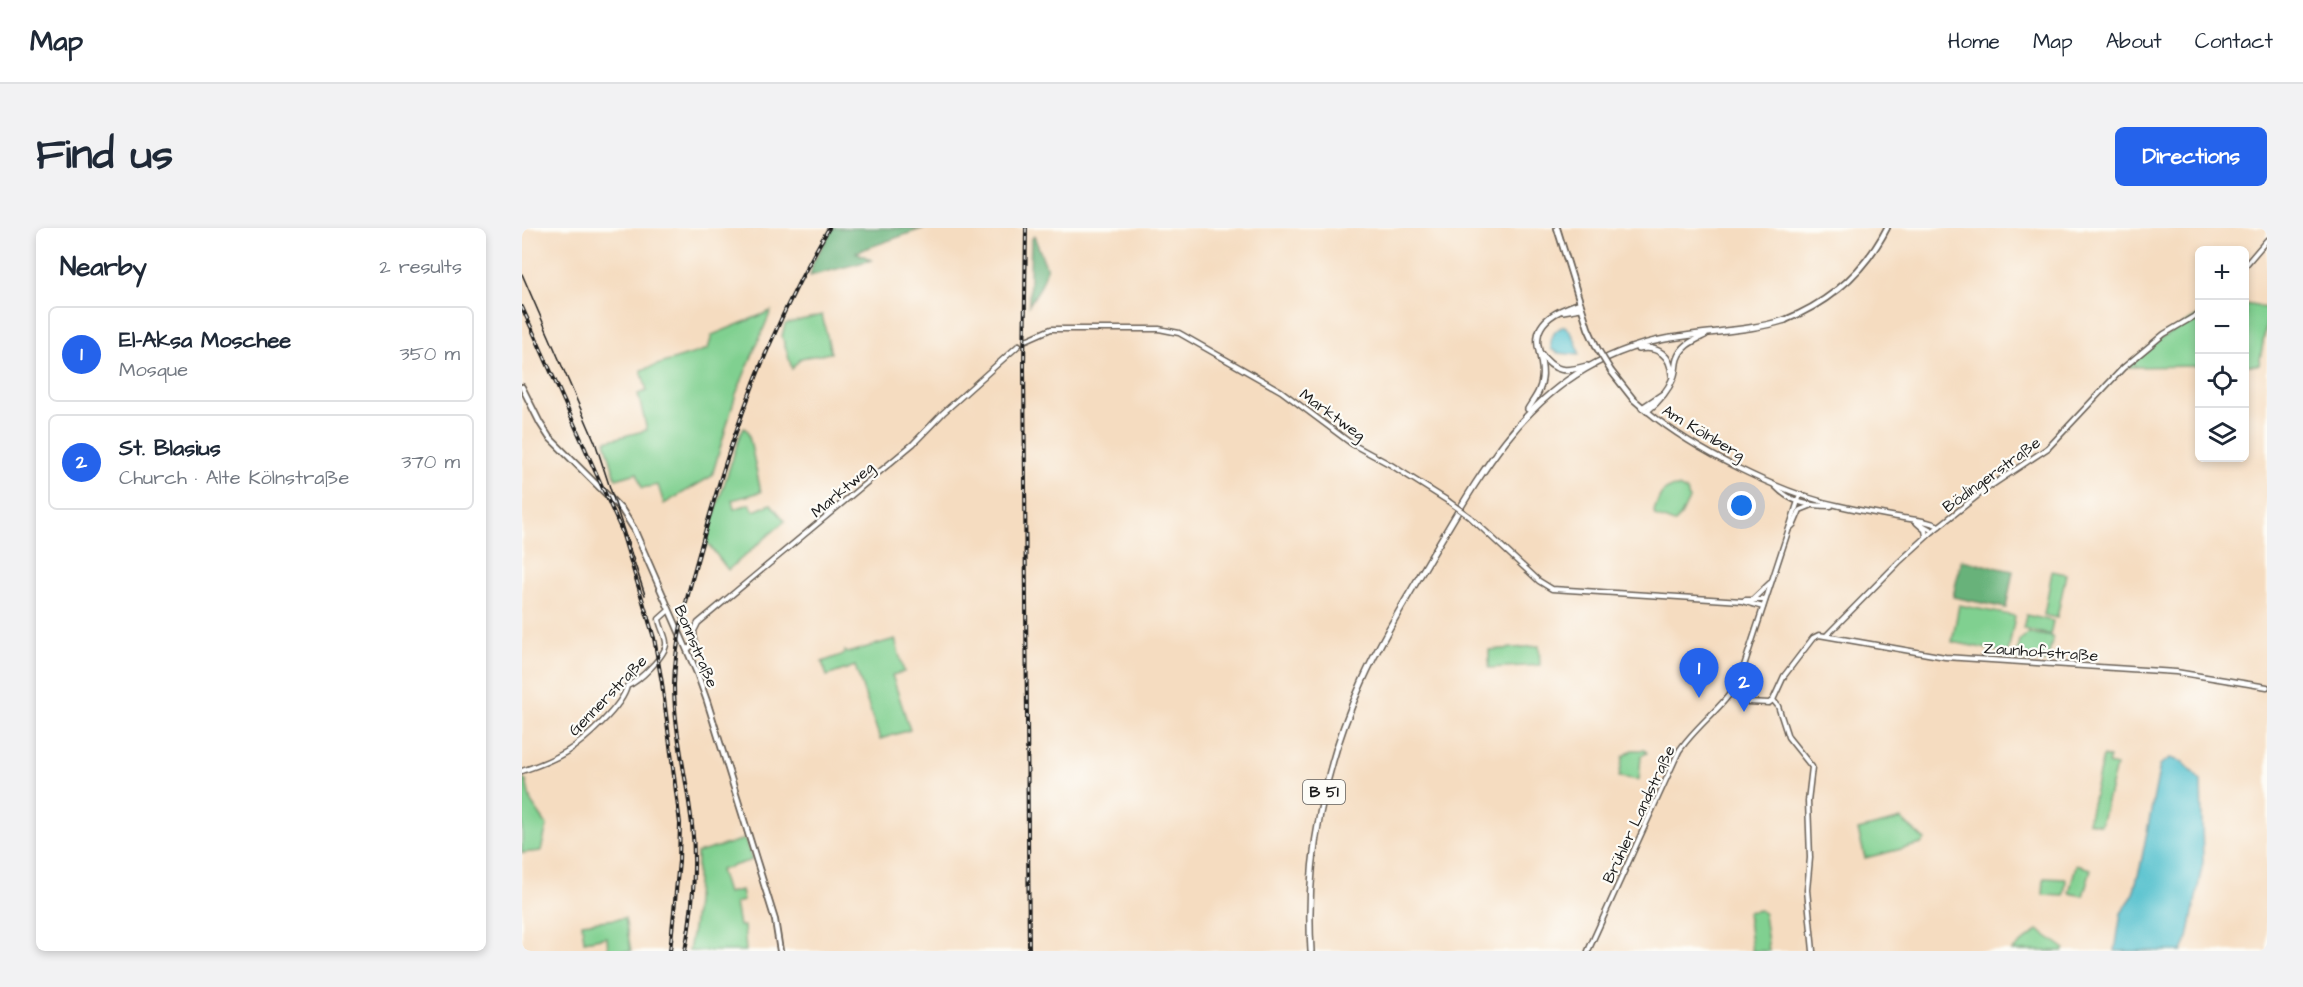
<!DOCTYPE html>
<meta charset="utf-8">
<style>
:root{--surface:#fff;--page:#f2f2f3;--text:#1f2937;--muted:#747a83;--line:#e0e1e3;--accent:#2563eb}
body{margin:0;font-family:"Architects Daughter",sans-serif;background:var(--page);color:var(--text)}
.controls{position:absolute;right:18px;top:18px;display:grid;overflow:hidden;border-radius:9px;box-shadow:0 3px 9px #0003}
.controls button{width:54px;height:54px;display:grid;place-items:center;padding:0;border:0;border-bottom:2px solid var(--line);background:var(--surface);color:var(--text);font:30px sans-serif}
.you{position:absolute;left:1220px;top:278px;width:21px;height:21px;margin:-15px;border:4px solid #fff;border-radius:50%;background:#1a73e8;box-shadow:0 0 0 9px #1a73e833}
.badge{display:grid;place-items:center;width:39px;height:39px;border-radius:50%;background:var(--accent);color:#fff;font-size:20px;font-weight:700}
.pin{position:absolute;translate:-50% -50px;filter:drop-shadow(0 2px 3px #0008)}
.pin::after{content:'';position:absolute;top:32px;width:21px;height:18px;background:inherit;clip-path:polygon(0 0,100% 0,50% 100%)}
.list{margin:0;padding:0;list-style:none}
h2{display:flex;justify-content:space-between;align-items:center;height:78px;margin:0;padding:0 24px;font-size:26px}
h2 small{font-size:20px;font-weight:400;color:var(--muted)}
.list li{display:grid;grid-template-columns:39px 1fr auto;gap:18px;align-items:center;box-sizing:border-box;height:96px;margin:0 12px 12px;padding:0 12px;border:2px solid var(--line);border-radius:9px}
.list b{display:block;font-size:22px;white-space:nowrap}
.list p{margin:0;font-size:20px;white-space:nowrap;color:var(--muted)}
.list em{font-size:20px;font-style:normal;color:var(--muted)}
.icon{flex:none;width:33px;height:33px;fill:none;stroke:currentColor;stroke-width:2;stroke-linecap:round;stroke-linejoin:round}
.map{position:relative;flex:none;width:1745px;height:723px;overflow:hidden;border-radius:9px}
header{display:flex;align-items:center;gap:36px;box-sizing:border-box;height:84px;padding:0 30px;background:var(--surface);border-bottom:2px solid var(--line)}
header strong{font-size:28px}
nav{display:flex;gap:33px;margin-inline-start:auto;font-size:21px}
.intro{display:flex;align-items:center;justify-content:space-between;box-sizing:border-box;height:144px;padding:0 36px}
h1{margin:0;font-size:42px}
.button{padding:15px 27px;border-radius:9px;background:var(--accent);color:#fff;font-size:21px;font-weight:700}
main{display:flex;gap:36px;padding:0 36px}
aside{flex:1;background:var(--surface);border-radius:9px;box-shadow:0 3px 9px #0003}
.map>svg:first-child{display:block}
</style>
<header>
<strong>Map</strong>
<nav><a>Home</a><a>Map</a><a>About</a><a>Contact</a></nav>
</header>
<div class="intro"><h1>Find us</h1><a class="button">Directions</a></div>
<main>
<aside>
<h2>Nearby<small>2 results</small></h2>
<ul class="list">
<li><span class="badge">1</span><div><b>El-Aksa Moschee</b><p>Mosque</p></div><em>350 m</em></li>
<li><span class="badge">2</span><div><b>St. Blasius</b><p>Church · Alte Kölnstraße</p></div><em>370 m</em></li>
</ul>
</aside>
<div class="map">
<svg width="1745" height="723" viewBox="0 0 1745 723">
<rect width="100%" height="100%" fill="#fdfcf7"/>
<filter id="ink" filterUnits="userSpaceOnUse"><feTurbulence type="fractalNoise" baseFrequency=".0167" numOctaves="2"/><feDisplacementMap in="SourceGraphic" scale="12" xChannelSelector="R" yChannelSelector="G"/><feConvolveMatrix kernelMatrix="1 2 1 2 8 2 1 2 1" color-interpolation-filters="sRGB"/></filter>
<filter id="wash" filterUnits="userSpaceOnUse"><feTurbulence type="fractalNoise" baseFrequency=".008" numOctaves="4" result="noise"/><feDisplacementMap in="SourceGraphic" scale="24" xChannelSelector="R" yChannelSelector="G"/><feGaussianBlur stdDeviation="1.35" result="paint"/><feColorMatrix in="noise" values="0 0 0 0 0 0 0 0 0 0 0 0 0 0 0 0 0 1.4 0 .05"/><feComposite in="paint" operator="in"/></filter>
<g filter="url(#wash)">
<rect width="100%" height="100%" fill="#f5dcc0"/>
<g fill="#80d090" stroke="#4e7656" stroke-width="1.5">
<polygon points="1723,76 1745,80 1745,93 1737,137 1723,137"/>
<polygon points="249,83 214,166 190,248 142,276 136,257 120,260 115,245 94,251 83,213 125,202 116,166 125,163 119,142 186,121 190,107"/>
<polygon points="300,87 309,125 279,130 270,141 260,108 263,96"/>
<polygon points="1677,87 1677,138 1606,139 1636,112"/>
<polygon points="222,200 226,203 239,264 210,272 212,281 228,276 232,283 249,276 263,293 206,342 184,313 218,207"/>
<path d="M 1156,259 L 1165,263 L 1167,271 L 1159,288 L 1152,295 L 1133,288 L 1132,283 C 1137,269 1139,259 1156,259 Z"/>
<polygon points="1530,343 1544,346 1535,390 1522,387"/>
<polygon points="1437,377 1493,388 1486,425 1430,414"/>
<polygon points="1504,387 1531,393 1528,407 1501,401"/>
<polygon points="1507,405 1531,409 1525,434 1494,432 1498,412"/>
<polygon points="373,411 382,444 370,447 388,502 358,511 333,438 305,448 300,434 322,426 323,423 325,425"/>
<polygon points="1017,418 1018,437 967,440 967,422"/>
<polygon points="1110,522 1123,522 1125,525 1119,528 1117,552 1097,549 1101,529"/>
<polygon points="1581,528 1588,530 1586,536 1594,538 1579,597 1566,594"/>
<polygon points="0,549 4,553 9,574 25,597 19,623 0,625"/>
<polygon points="1379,591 1403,612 1399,616 1343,630 1336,602"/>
<path d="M 223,611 L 230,632 L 198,642 L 205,665 L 219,662 L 221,673 L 213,675 L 217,698 L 222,698 L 224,723 L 167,723 C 174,690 176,659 175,625 Z"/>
<polygon points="1554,637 1569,641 1561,668 1547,665"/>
<polygon points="1522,650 1544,651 1542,668 1521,667"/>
<polygon points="1238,682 1242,686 1247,723 1230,723 1225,684"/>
<polygon points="103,690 109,723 86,723 85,709 62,713 60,695"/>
<polygon points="1516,702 1543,721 1541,723 1490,723"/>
</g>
<g fill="#68b27a" stroke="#42674b" stroke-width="1.5">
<polygon points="311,0 402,0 334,24 350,32 288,48 291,34"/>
<polygon points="512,8 525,41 519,58 507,77 509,12"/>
<polygon points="1439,332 1491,343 1484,380 1431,369"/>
</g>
<g fill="#55c1ce" stroke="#386e75" stroke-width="1.5">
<path d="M 1043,98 C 1050,103 1057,119 1057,127 L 1036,125 L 1029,121 C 1028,109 1032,101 1043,98 Z"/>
<polygon points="1648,530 1661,534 1679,553 1681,634 1666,710 1660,723 1593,723 1599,685 1610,669 1618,640 1638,537"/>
</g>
</g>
<g filter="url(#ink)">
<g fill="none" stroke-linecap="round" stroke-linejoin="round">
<g stroke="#685f55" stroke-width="7">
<g id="minor">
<polyline points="1722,39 1745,12"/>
<polyline points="504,112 529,101 637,101 657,105 759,163 830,216 869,237 926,273"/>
<path d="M 1125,183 C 1172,222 1259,266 1318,278 C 1339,283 1360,286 1381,290 C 1394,292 1405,292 1417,298"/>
<path d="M 1253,258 C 1269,275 1287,278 1309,278"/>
<polyline points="948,289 1017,353 1030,361 1220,373 1241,379"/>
<polyline points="1393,293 1411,303"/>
<polyline points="1395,295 1403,302 1404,308"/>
<polyline points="1268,300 1272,296 1278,282 1288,278"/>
<polyline points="1231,371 1248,355"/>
<polyline points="1223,372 1243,372"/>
<polyline points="1305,407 1377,334 1411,303 1464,261 1526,220 1601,140 1642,106 1678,85"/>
<polyline points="165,422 173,415 172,403 176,395 391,216 421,185 497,117"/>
<polyline points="1209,466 1226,474 1247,475 1251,472 1262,448 1291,410 1297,407 1423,429 1654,444 1745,459"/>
<polyline points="1251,472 1256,478 1266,509 1290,539 1286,573 1288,630 1285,662 1291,723"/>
<path d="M 0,543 C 15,538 31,532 44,524 C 62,513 101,478 105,458 C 116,454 146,426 144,414 C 143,406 138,399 137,391 L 146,383"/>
<path d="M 1066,723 L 1157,523 C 1175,496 1203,479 1218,450 L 1278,267"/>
</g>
</g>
<g stroke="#685f55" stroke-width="8">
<g id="major">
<polyline points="1035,0 1066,100 1075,120"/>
<path d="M 1263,92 C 1308,74 1343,43 1365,0"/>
<polyline points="1089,143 1111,171 1125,183"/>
<polyline points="0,159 18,195 27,209 100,282 112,301 175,445 185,473 253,692 258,723"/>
</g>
</g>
<g stroke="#685f55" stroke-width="8">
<g id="highway">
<polyline points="1041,83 1059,80"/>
<path d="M 1116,121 C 1136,117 1149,128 1150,147"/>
<path d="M 1018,125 C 1033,145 1043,144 1065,138"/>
<polyline points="1120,180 1141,166"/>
<path d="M 1006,181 C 1012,171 1019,163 1020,151 C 1022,140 1018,129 1016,118 C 1012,92 1037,82 1058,75"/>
<path d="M 1125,183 C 1136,174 1146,163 1151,150 C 1154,144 1153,137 1155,131 C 1160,117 1171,113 1183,107"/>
<path d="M 789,723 C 783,631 802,538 840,454 C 862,405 892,359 919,312 C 958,247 995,181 1063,141 C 1091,125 1123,113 1156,109 C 1192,103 1228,103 1263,92"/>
</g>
</g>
<use href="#minor" stroke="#fff" stroke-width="4"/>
<use href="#major" stroke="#fff" stroke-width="4.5"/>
<use href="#highway" stroke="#fff" stroke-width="5"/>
<polyline stroke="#1c1c1c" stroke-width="1.5" points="0,46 73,214 123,367"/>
<g stroke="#1c1c1c" stroke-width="4">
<g id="rail">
<polyline points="504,0 502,138 507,723"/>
<polyline points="0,79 99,301 132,410 140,455 158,595 157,633 148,723"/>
<path d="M 163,723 C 171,681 175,639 170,597 C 165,550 152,504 152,457 C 153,408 167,362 180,315 C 210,204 248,99 307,0"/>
</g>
</g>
<use href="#rail" stroke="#fdfcf7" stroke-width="1.5" stroke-dasharray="4.5" stroke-linecap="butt"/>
<g stroke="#685f55" stroke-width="7" stroke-linecap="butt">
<polyline id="minor-bridge" points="926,273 948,289"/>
</g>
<g stroke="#685f55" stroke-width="8" stroke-linecap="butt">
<polyline id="major-bridge" points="1075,120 1089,143"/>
</g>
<use href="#minor-bridge" stroke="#fff" stroke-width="4"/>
<use href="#major-bridge" stroke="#fff" stroke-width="4.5"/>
</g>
</g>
<g text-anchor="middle" stroke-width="4.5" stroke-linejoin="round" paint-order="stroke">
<rect fill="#fdfcf7" stroke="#605f5e" stroke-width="1.5" x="781" y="552" width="42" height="24" rx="4.5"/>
<g font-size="15" font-weight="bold" fill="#1c1c1c">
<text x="802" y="569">B 51</text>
</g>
<g font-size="16" fill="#1c1c1c" stroke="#fdfcf7">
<text transform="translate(811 186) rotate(36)" y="6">Marktweg</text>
<text transform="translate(1182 204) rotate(31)" y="6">Am Kölnberg</text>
<text transform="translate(1469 246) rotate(-36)" y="6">Bödingerstraße</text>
<text transform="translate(320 261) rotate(-40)" y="6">Marktweg</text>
<text transform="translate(175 418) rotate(67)" y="6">Bonnstraße</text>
<text transform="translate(1519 423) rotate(4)" y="6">Zaunhofstraße</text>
<text transform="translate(85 467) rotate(-46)" y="6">Gennerstraße</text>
<text transform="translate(1116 586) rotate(-65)" y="6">Brühler Landstraße</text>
</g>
</g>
</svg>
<div class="controls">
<button>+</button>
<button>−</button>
<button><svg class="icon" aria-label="locate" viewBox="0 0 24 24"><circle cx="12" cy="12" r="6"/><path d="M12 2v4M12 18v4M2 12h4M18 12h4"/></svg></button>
<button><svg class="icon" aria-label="layers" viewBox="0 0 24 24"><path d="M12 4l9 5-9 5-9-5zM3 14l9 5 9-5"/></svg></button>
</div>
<div class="you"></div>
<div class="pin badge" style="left:1177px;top:470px">1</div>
<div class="pin badge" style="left:1222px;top:484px">2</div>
</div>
</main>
